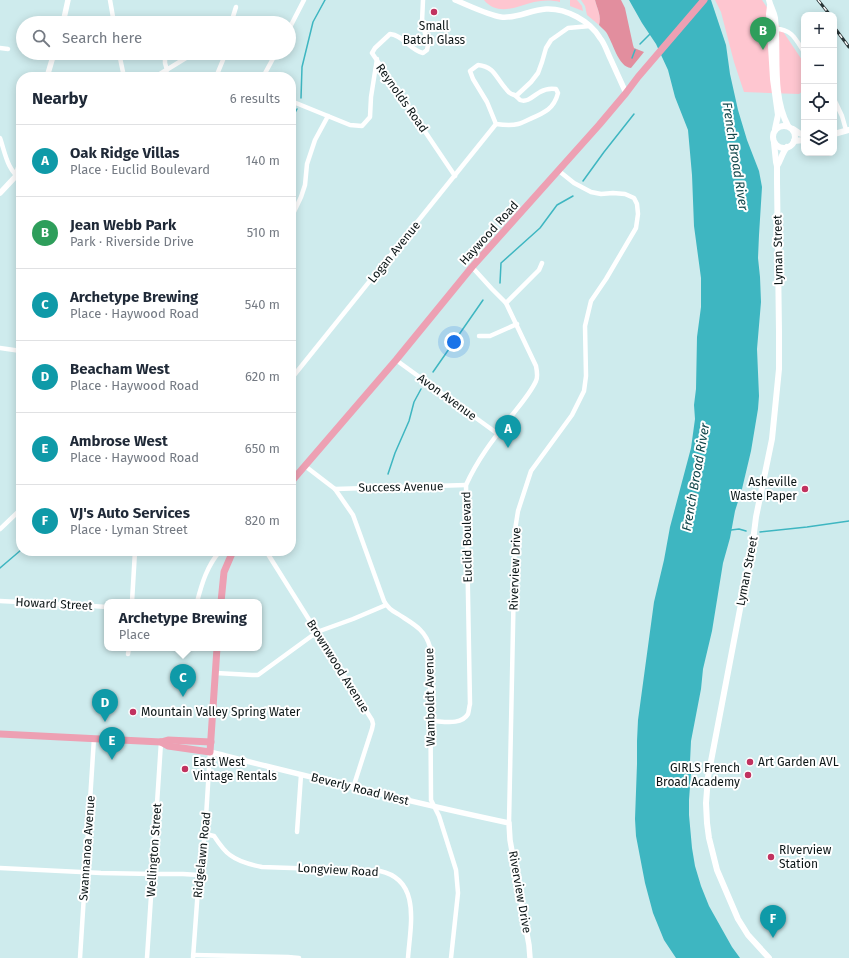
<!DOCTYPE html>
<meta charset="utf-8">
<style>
:root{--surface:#fff;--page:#f6f6f7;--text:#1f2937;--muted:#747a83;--line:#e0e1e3;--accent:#b45309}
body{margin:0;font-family:"Fira Sans",sans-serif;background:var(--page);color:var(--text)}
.controls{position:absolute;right:12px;top:12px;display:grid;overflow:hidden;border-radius:8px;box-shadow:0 2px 10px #0003}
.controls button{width:36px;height:36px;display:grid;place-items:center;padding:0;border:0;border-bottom:1px solid var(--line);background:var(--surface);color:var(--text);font:20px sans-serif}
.you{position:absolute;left:454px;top:342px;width:14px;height:14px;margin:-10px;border:3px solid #fff;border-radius:50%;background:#1a73e8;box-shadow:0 0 0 6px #1a73e833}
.badge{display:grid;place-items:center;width:26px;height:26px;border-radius:50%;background:var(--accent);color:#fff;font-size:13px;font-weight:700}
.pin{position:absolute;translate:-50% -33px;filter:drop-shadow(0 1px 2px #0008)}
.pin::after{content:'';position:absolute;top:21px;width:14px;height:12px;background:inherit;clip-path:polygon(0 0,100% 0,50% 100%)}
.popup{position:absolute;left:104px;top:599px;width:158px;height:52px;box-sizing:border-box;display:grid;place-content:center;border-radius:8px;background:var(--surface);filter:drop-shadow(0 1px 3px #0005);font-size:13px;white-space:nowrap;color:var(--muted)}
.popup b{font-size:15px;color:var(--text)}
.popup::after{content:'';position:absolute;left:50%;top:100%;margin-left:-8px;border:8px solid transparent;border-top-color:var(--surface)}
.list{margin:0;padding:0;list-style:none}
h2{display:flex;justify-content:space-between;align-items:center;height:52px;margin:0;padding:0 16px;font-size:17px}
h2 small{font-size:13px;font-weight:400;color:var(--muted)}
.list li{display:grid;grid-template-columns:26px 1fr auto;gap:12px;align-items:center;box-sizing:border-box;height:72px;padding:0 16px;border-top:1px solid var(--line)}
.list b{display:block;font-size:15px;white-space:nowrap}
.list p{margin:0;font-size:13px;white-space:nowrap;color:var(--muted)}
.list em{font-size:13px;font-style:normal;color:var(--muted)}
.icon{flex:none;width:22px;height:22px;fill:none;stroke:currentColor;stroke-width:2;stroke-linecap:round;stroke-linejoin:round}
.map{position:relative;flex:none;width:849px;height:958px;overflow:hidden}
.search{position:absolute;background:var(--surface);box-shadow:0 2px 10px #0003;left:16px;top:16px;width:280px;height:44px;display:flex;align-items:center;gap:10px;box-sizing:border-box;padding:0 14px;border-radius:22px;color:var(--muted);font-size:15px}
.panel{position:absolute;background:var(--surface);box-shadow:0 2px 10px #0003;left:16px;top:72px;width:280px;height:484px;border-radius:16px}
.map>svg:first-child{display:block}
</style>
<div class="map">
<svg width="849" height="958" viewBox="0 0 849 958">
<rect width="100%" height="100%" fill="#ceebed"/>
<g fill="#fec6d0">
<path d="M 484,0 L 560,0 L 560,2 C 552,0 543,0 534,2 C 518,6 498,17 484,0 Z"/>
<polygon points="570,0 577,0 582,6 583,11 570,6"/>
<path d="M 581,0 L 595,0 C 597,8 602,17 599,25 L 587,15 L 585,6 Z"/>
<polygon points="715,0 762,0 804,63 804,90 799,94 744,92 734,62 721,12"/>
</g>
<path fill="#e28e9e" d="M 595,0 L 621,0 L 625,8 L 633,45 L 634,48 L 644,52 L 631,68 C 618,67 613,42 606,32 C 604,30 601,27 599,25 C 602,17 597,8 595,0 Z"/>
<polygon fill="#3eb6c1" points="629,0 711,0 726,45 730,74 738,110 747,140 759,171 762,187 759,235 758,258 760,277 761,302 757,349 759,396 758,409 751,451 742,489 735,511 730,538 723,563 712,631 703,669 701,689 691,741 690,762 691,773 689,800 689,815 692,848 695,866 701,886 709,906 732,947 740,958 676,958 664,940 653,913 645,883 636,836 635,819 637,764 637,741 638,720 654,602 664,560 670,527 691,448 695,419 694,405 696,389 697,337 701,307 701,278 694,226 692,175 688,130 675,97 668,70 656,44 642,23"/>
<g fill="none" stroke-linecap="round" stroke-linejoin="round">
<g stroke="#3eb6c1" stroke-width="1.5">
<polyline points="640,44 650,34"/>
<polyline points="632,58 635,50"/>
<polyline points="301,98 302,67 313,22 325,0"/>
<polyline points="291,120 297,109"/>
<polyline points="583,181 604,152 634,114"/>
<polyline points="500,283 501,263 540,228 557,205 573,196"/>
<polyline points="433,372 483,300"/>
<polyline points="388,474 395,453 409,421 414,402 421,389"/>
<polyline points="731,530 739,529 746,531"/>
<polyline points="760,532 807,527 849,521"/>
<polyline points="0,568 21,550"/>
</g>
<g stroke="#fff" stroke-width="4.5">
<polyline points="110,0 114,23"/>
<path d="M 423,0 L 422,22 L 428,45 L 427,50 L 423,53 C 410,50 403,35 390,34 L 375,48 L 372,53 L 455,176"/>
<polyline points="231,23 236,7"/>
<polyline points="289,29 304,0"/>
<path d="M 776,29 C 792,29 796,40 804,52"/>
<polyline points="0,48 8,49"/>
<polyline points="119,53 124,77"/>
<polyline points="165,53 165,63 167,70"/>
<path d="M 478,65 C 495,67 495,77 506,89 C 507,90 508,92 510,93 C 512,95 514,94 516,96 C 517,97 519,99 520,100 C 528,103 534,95 540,92 C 545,89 550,88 556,89 L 558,93 C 554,109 544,113 530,119 C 526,121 522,123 518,124 C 511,126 503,125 496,124 L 487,102 L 473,79 L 470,71 Z"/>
<polyline points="155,77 194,53"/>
<polyline points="216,77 225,55 225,53"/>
<polyline points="263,77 276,53"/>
<polyline points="516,96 531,82 538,73 542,62 546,48 551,40 568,28 590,26"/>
<polyline points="834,99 842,116 846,130"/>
<polyline points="291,101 350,125 362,126 370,117 371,97 377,59"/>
<path d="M 0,138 C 5,152 7,170 21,179"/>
<polyline points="291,218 301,197 305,185 307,164 315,140 328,116"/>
<polyline points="506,303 539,270 542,263"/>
<polyline points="479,336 490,336 517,324"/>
<polyline points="0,348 21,351"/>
<polyline points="396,360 498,434"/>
<polyline points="291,379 496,124"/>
<path d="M 305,466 L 335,489 L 353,515 L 384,601 C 387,607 392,611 398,614 C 413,624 425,629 430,647 L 431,800 L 439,816 L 451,854 L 456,870 L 458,893 L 451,958"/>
<polyline points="335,489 466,485"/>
<polyline points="0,529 21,509"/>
<polyline points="266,551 372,720 373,724 372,729 353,788"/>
<polyline points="0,601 77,605 107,607"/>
<polyline points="132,602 135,551"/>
<path d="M 197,602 C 202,583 207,566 220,551"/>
<polyline points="128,654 129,648"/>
<polyline points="216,673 252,675 258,675 317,632 353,619 386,605"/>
<path d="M 431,721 C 442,721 461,726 468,714 C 469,711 469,707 470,704 L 466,485 C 478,458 495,437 513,414 C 520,405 531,392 536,381 C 538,377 537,371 536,366 L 506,303 L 492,289 L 472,267"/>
<polyline points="509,823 515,530 518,511 531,471 572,415 584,391 586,376 585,326 591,301 606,279 636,228 638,214 637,204 634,198 625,194 613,193 601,194 591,192 574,183 559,171"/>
<polyline points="297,832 301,775"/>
<path d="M 205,834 L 214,836 C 218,842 224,851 230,855 C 239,862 252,865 262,867 L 380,871 C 422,880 410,927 408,958"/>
<polyline points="0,868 101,873 153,874 183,874 199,875"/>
<polyline points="193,955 288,957 299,958"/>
<polyline points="80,958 94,738"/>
<polyline points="147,958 161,742"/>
<polyline points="193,958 199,875 205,834 210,752"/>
</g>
<g stroke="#fff" stroke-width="5.5">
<path d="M 455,0 C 468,5 488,15 501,17 C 516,19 530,10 546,9 C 566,8 590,21 600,38 C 605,44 607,52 611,60 C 616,71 621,82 626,93"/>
<polyline points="63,23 68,0"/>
<polyline points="47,77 54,53"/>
<polyline points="0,193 16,176 21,159"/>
<path d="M 210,752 C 310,777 409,802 509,823 L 510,840 L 529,945 L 530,958"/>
</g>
<g stroke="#fff" stroke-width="6">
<path d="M 769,0 C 770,6 774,11 775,18 C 779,53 771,94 788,126"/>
<polyline points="770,6 769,14 773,79 778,115 775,129"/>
<circle cx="784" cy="137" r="11"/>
<polyline points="793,129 799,133 804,135"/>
<polyline points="834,134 849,130"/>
<polyline points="794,141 804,140"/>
<path d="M 777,166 C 781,160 782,153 787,147"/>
<polyline points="769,958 748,935 738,919 717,870 709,838 707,823 706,803 708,777 753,541 756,517 772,439 779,369 779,332 777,181 777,166 776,162 774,143"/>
</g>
<g stroke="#eda0b3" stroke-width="7">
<polyline points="291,482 396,360 472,267 599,125 626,93 638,77 704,0"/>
<polyline points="221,602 224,572 233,551"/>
<polyline points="0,734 161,742 168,740 211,742"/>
<polyline points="161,742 168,746 210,752 217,648"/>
</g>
<g stroke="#283436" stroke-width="3">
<g id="rail">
<polyline points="818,0 830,15"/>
<polyline points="834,27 849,47"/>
</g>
</g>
<use href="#rail" stroke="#fff" stroke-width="1.5" stroke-dasharray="4.5" stroke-linecap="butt"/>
</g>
<g fill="#c1325f" stroke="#fff" stroke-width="1.5">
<circle cx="434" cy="12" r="4"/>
<circle cx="805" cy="489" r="4"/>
<circle cx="133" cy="712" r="4"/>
<circle cx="750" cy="762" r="4"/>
<circle cx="185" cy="769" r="4"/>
<circle cx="748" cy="775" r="4"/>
<circle cx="771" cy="857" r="4"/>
</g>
<g text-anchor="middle" stroke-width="4" stroke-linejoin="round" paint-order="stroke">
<g font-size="12" fill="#0c1617" stroke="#fff" text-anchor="start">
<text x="434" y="30" text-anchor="middle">Small<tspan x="434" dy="14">Batch Glass</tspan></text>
<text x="797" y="486" text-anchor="end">Asheville<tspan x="797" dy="14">Waste Paper</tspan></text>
<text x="141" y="716">Mountain Valley Spring Water</text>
<text x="193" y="766">East West<tspan x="193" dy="14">Vintage Rentals</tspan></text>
<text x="758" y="766">Art Garden AVL</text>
<text x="740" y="772" text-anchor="end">GIRLS French<tspan x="740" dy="14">Broad Academy</tspan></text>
<text x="779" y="854">RIverview<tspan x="779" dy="14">Station</tspan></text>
</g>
<g font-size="12" fill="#0c1617" stroke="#fff">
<text transform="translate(402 98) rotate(55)" y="4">Reynolds Road</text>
<text transform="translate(489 233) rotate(-48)" y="4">Haywood Road</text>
<text transform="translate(778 250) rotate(-91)" y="4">Lyman Street</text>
<text transform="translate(394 252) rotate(-51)" y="4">Logan Avenue</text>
<text transform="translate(447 397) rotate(36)" y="4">Avon Avenue</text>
<text transform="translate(401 487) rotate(-1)" y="4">Success Avenue</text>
<text transform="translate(467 537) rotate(-91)" y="4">Euclid Boulevard</text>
<text transform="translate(515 569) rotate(-88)" y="4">Riverview Drive</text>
<text transform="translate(747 571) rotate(-79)" y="4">Lyman Street</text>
<text transform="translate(54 604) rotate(3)" y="4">Howard Street</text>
<text transform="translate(338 666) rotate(58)" y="4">Brownwood Avenue</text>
<text transform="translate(430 697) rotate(-91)" y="4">Wamboldt Avenue</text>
<text transform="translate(360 789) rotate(14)" y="4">Beverly Road West</text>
<text transform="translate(87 848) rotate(-86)" y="4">Swannanoa Avenue</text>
<text transform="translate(154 850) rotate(-86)" y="4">Wellington Street</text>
<text transform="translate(202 855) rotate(-84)" y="4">Ridgelawn Road</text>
<text transform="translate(338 870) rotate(3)" y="4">Longview Road</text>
<text transform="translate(520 892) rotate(80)" y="4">Riverview Drive</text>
</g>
<g font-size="13" font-style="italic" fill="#12474b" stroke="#fff">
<text transform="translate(736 156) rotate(81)" y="5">French Broad River</text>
<text transform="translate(695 477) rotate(-80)" y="5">French Broad River</text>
</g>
</g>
</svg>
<div class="controls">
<button>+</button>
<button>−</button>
<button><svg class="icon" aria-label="locate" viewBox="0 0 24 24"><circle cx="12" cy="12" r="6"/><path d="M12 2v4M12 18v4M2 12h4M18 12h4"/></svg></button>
<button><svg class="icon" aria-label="layers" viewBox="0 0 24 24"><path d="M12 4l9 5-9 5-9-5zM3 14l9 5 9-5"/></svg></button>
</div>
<div class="you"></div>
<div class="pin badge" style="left:508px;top:448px;background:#0f9aa8">A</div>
<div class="pin badge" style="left:763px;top:50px;background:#2e9e5b">B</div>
<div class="pin badge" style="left:183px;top:697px;background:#0f9aa8">C</div>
<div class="popup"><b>Archetype Brewing</b>Place</div>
<div class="pin badge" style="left:105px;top:722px;background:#0f9aa8">D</div>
<div class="pin badge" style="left:112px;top:760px;background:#0f9aa8">E</div>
<div class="pin badge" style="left:773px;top:938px;background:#0f9aa8">F</div>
<div class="search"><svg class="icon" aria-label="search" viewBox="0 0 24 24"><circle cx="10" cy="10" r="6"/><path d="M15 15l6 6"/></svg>Search here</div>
<section class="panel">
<h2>Nearby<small>6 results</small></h2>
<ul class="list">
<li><span class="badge" style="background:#0f9aa8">A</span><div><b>Oak Ridge Villas</b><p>Place · Euclid Boulevard</p></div><em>140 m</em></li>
<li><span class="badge" style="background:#2e9e5b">B</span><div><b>Jean Webb Park</b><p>Park · Riverside Drive</p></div><em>510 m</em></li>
<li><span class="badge" style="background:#0f9aa8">C</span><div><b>Archetype Brewing</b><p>Place · Haywood Road</p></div><em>540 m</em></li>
<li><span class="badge" style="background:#0f9aa8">D</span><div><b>Beacham West</b><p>Place · Haywood Road</p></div><em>620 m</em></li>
<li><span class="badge" style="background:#0f9aa8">E</span><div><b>Ambrose West</b><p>Place · Haywood Road</p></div><em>650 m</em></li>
<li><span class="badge" style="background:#0f9aa8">F</span><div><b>VJ's Auto Services</b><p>Place · Lyman Street</p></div><em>820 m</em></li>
</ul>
</section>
</div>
